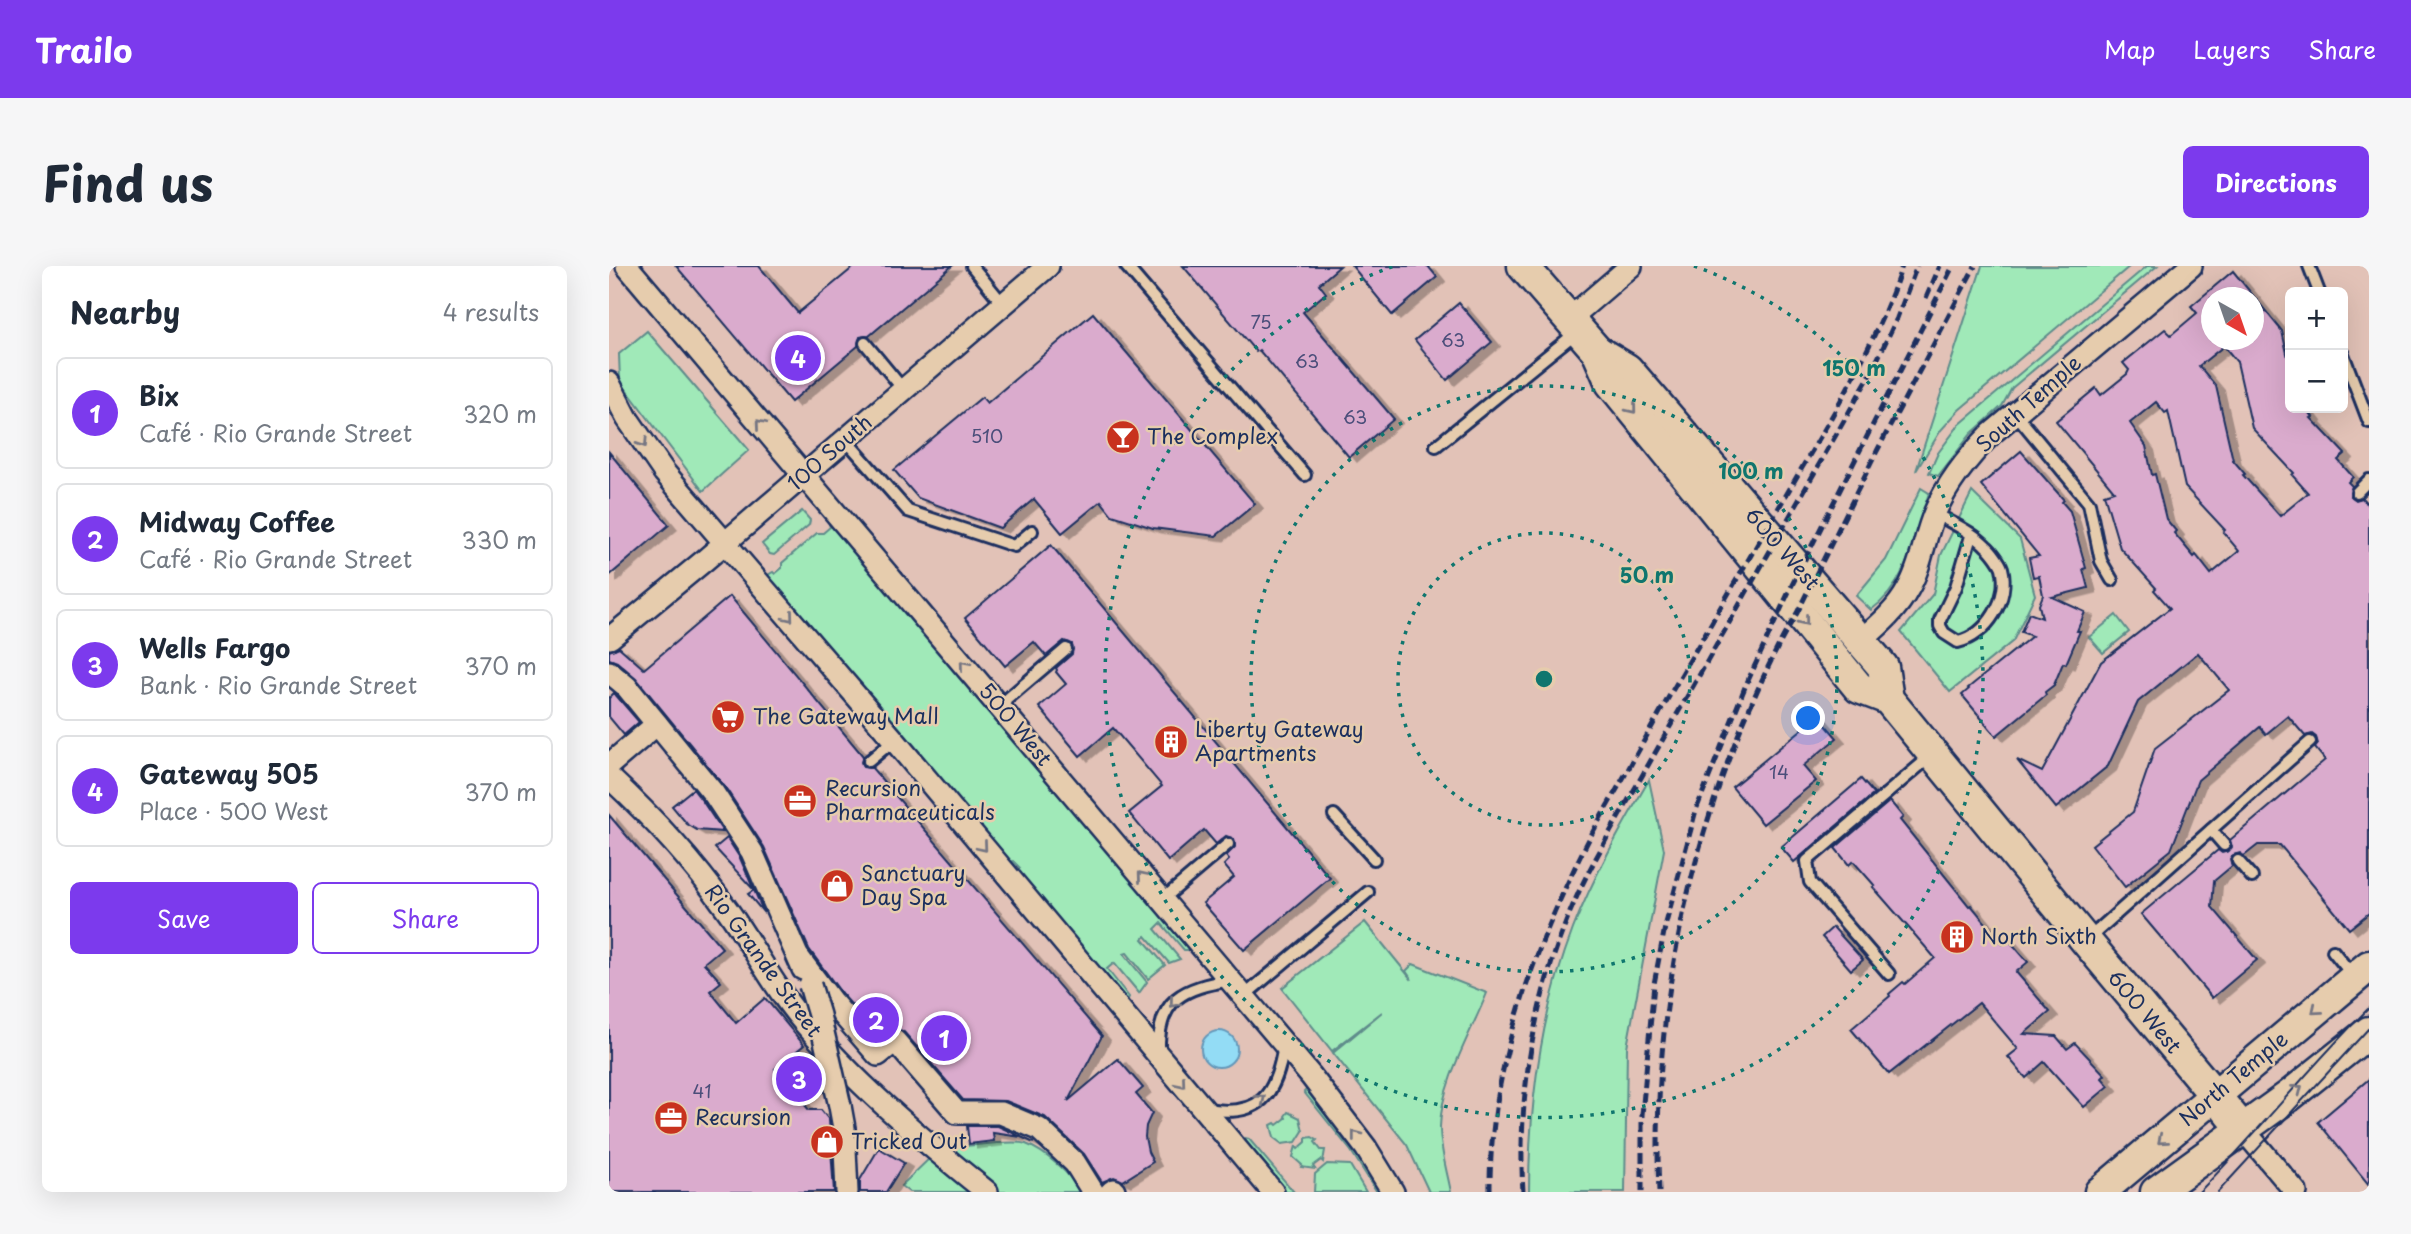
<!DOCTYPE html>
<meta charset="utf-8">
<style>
:root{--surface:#fff;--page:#f6f6f7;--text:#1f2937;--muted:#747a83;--line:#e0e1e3;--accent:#7c3aed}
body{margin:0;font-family:"Playpen Sans",sans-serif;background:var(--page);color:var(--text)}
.controls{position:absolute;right:21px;top:21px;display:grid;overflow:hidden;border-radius:10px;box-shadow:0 7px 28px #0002}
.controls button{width:63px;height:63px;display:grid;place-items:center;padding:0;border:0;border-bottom:2px solid var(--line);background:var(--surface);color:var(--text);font:35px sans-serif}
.compass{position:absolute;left:1592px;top:21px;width:63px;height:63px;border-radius:50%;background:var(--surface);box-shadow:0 7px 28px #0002;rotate:140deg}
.you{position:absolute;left:1200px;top:453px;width:24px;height:24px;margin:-18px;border:5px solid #fff;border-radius:50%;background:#1a73e8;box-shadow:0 0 0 10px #1a73e833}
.badge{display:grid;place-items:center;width:46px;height:46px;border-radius:50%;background:var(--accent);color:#fff;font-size:23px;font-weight:700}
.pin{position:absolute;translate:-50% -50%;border:4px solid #fff;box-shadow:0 2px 7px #0006}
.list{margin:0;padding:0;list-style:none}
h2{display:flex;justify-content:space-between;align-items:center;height:91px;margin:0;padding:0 28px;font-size:30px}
h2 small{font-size:23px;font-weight:400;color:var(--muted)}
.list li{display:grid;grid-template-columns:46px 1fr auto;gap:21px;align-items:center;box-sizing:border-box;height:112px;margin:0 14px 14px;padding:0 14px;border:2px solid var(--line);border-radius:10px}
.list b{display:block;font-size:26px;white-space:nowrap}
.list p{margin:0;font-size:23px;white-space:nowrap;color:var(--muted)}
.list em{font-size:23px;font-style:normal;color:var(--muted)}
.actions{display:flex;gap:14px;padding:21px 28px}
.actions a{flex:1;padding:16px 0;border:2px solid var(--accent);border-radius:10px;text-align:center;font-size:24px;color:var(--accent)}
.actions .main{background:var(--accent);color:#fff}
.map{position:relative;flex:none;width:1760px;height:926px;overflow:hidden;border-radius:10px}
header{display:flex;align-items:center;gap:42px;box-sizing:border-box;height:98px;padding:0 35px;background:var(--accent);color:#fff}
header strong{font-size:33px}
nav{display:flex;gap:38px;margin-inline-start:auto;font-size:24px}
.intro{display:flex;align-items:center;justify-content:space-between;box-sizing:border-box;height:168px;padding:0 42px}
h1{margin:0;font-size:49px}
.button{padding:18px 32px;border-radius:10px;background:var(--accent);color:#fff;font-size:24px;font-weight:700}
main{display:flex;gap:42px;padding:0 42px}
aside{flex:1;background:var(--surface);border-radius:10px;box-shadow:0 7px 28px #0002}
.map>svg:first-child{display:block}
</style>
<header>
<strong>Trailo</strong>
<nav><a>Map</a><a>Layers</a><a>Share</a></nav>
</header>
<div class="intro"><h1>Find us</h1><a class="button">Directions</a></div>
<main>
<aside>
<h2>Nearby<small>4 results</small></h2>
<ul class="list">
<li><span class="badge">1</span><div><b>Bix</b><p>Café · Rio Grande Street</p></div><em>320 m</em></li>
<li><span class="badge">2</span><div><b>Midway Coffee</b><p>Café · Rio Grande Street</p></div><em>330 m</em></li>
<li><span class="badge">3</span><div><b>Wells Fargo</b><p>Bank · Rio Grande Street</p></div><em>370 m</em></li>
<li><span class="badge">4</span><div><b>Gateway 505</b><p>Place · 500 West</p></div><em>370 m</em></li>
</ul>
<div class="actions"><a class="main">Save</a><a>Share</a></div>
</aside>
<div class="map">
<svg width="1760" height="926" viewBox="0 0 1760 926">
<defs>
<filter id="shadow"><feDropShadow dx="8" dy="4.5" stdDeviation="0" flood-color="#0004"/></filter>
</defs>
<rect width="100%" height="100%" fill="#e2c2b7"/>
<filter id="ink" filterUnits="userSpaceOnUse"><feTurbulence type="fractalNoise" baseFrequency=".0143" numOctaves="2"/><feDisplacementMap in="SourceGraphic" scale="14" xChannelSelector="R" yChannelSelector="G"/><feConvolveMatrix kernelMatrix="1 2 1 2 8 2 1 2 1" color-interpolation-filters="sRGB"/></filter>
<g filter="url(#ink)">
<g fill="#a0e9b8" stroke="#5e8c8b" stroke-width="2">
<polygon points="1373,0 1521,0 1350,144 1332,164 1307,205"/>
<polygon points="1538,0 1548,0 1403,122 1393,140 1362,168 1329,210 1320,207 1329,187 1350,159"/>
<polygon points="38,65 140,184 94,225 11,115 10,88"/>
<path d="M 1312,222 L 1320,227 C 1305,269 1300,317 1262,344 L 1247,330 L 1277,294 Z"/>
<polygon points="1363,226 1411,273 1426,329 1404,375 1341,426 1292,366 1324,328 1332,289"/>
<polygon points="193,245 201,254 200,259 165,289 161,288 153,278"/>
<polygon points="225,253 585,681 580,684 575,684 552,657 546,663 571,693 560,697 537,670 534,673 556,699 539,713 518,687 515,688 538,716 530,727 505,697 498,703 520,731 516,739 405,607 411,602 404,595 399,599 157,310 164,306 166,308 173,302 173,297 208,267 214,267 221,261 220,258"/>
<polygon points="1507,349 1520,366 1494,387 1480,371"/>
<path d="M 1040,514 L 1055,584 L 1018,781 L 1016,926 L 920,926 C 920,836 932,747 964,663 C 984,611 1012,562 1040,514 Z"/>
<path d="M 756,656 L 803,714 L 797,705 L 804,698 L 878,727 C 862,767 832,817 831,861 C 831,883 838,905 842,926 L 820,926 L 798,879 L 724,787 L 773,746 L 723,785 L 673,722 Z"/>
<polygon points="701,820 778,926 768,926 742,885 695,826"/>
<polygon points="679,846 691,852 694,865 687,876 673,878 665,872 662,859 666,857 668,859 677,852 676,850"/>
<polygon points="703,871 708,874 706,876 712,884 716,884 714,896 712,894 704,900 706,903 692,901 693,899 684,891 687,880 689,883 697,876 697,872"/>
<polygon points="636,872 640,873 685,926 674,926 631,876"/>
<path d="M 388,877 C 397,877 409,875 417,878 C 435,885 463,908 471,926 L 300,926 L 292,920 L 328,885 L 335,882 Z"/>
<polygon points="718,898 741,899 757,926 705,926 706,908"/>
</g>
<circle fill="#93dcf5" stroke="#6397b9" stroke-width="2" cx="610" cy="783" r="18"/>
<g fill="#daabcd" stroke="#1b2f5e" stroke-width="2" fill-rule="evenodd" filter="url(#shadow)">
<polygon points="67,0 150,0 189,47 246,0 343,0 260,70 251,71 249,80 182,136"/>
<polygon points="574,0 731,0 710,18 717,27 694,46 785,153 740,191 650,84 647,86"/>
<polygon points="743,0 819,0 828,11 783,49"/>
<path d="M 1624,5 L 1673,65 L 1681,101 L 1681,142 L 1697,142 L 1704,151 L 1702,152 L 1736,188 L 1729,194 L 1744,211 L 1739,216 L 1743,220 L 1741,229 L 1747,234 L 1753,232 L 1760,240 L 1760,647 L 1740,663 L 1671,579 L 1649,579 L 1635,590 L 1631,587 L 1624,589 L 1621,593 L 1623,600 L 1605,615 L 1603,641 L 1648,694 L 1603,732 L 1532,648 L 1609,584 L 1613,587 L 1620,585 L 1623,581 L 1621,574 L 1716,494 L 1706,482 L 1709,478 L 1707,471 L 1703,468 L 1696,470 L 1679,450 L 1657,468 L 1651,461 L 1589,514 L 1562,584 L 1516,621 L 1483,579 L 1524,546 L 1546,482 L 1620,424 L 1589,387 L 1529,436 L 1499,500 L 1447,542 L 1408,494 L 1433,506 L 1492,396 L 1561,342 L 1545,324 L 1547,322 L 1511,282 L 1495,228 L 1505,225 L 1447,155 L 1487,122 L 1492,129 L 1518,108 L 1520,104 L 1514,97 L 1556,63 L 1562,69 L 1588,47 L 1582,40 ZM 1602,32 L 1644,32 L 1644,74 L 1602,74 ZM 1615,80 L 1628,96 L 1643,162 L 1685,207 L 1683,209 L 1699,227 L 1671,250 L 1634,209 L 1636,208 L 1624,194 L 1607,120 L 1590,100 ZM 1547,136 L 1556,147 L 1559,145 L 1576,221 L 1616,264 L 1614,266 L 1630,285 L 1602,308 L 1587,289 L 1585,291 L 1565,267 L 1567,265 L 1557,253 L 1546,208 L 1543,209 L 1537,180 L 1521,157 Z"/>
<polygon points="850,37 883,76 838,114 806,74"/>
<polygon points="484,47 646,238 607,270 544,262 503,249 492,235 453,267 425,233 391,262 309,232 285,204 373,131 378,137"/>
<polygon points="1412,185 1455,234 1453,236 1461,245 1477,302 1474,303 1479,322 1443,331 1476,346 1468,365 1471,365 1457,398 1454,397 1445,419 1436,426 1437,429 1387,470 1353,429 1360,423 1359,422 1423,370 1412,366 1420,347 1433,352 1430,339 1434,329 1430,310 1424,311 1420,292 1430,290 1372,219"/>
<polygon points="0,186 60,259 0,310"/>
<polygon points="442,279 721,612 635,684 594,637 625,611 615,599 620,594 617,590 626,581 625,573 617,570 607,578 595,564 559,595 520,547 553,520 504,462 471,490 430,441 457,418 447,406 448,404 447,402 463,388 463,378 455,375 437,390 425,376 396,400 356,352"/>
<polygon points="121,330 254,490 252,496 254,501 263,502 493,770 459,835 509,793 534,822 527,828 543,847 537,860 536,871 539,886 544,896 514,915 505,911 493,916 475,888 436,851 397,835 354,834 295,766 283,762 271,771 233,728 200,683 155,581 116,521 27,412 8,396 0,393 0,385 10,381 35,403"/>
<polygon points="5,427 30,456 15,469 0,451 0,432"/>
<polygon points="1209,450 1228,472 1194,500 1207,515 1154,558 1123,521"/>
<polygon points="1252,513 1265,528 1185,596 1172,581"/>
<polygon points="84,523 94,536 114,566 88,564 78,558 63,540"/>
<polygon points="1281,535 1294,551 1291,554 1360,640 1362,639 1394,678 1400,674 1419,696 1407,706 1441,746 1415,768 1447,770 1458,783 1466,777 1496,809 1493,812 1500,820 1475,841 1435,796 1417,812 1399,791 1409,783 1370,737 1280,808 1242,763 1281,730 1280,728 1294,716 1296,718 1326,692 1264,621 1266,620 1244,595 1240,599 1226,582"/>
<polygon points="0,549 113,682 95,697 112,716 101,725 127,757 156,732 195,779 166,803 200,844 212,844 220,854 225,926 0,926"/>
<polygon points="118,572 131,592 155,647 139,628 145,624 106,582"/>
<polygon points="1224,661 1254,694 1242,704 1213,671"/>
<polygon points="1760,813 1760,919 1709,856"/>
<polygon points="358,860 389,860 425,877 412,871 384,867 385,875 360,878"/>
<polygon points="270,882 295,897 277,926 251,926 251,914"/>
</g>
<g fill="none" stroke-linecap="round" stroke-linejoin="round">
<g stroke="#1b2f5e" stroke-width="16">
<g id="lane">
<polyline points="363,0 394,38"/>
<polyline points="517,0 696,209"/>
<polyline points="1700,0 1710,26"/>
<polyline points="256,77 294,123"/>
<polyline points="1734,88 1760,156"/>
<polyline points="1406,147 1480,237 1492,295 1503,314"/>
<polyline points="237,174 299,245 405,280 423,265"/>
<polyline points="827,180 969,65"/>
<polyline points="1748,226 1760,214"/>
<path d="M 1326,247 C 1342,257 1364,266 1377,280 C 1382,284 1391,296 1393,302 C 1401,333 1378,369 1349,376 L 1335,367 L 1331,360 L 1331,354 L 1347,321 L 1362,270"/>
<polyline points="390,440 457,383"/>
<polyline points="260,495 285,474"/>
<polyline points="725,549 765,593"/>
<polyline points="1602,564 1615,579"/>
<polyline points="1629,595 1643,611"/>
<polyline points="553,634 619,578"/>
<polyline points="1479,673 1701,476"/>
<polyline points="1724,685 1744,710"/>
<polyline points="1280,708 1201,616 1198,595 1322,490"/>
<polyline points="635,730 759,626"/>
<path d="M 550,786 C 548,732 575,722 621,714"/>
<path d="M 597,843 C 651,852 667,830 675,779"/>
</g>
</g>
<g stroke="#1b2f5e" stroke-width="26">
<g id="street">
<polyline points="18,0 702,810 757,882 784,926"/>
<polyline points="959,54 1022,0"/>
<polyline points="0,117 18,152 55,206 285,474 664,926"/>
<polyline points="1,372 96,294 439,0"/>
<path d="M 1252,375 C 1269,360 1288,344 1299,323 C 1313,299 1315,271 1326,246 C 1339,216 1360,190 1383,167 L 1582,0"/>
<polyline points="0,406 17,420 105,528 143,586 194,703"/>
<polyline points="0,499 48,458"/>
<path d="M 0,511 C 43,551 83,594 117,642 C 142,676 161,715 188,748 C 242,814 312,873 378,926"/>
<polyline points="190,692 223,736 269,789 286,775 348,847 392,847 430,863 466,897 484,926"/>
<polyline points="231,840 235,862 238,926"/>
<polyline points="1633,862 1687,926"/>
<polyline points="502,926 505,924"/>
</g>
</g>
<g stroke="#1b2f5e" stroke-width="35">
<g id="secondary">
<polyline points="914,0 988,85 1018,103 1274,401 1279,433 1477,675 1633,862"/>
<polyline points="988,85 1002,117 1250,422 1279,433"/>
<polyline points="1491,926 1760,700"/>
<polyline points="1547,926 1680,830 1760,766"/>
</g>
</g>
<use href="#lane" stroke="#e6ccad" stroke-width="10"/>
<use href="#street" stroke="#e6ccad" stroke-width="21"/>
<use href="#secondary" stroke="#e6ccad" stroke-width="30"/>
<g stroke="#1b2f5e" stroke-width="2">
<path d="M 1590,926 C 1649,867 1700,801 1760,742"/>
<polyline points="1609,926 1760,762"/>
</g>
<g stroke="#1b2f5e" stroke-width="5" stroke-dasharray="10 5" stroke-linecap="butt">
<polyline points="1317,32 1331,0"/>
<path d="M 881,926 C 880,811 919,699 968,597 C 985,561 1007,526 1026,491 C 1078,397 1133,305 1187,212 C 1227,144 1268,75 1293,0"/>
<path d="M 914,926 C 908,826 927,721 968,630 C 977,609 989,589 1000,568 L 1261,109 L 1288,52 L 1308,0"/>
<polyline points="1033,926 1033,849 1045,718 1056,661 1087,544 1136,421 1183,319 1344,0"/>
<path d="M 1050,926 C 1043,766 1073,604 1134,457 C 1150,420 1167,381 1188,347 L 1268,185 L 1366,0"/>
</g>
<g stroke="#1b2f5e" stroke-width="26" stroke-linecap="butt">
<polyline id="street-bridge" points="201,719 210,749 231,840"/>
</g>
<use href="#street-bridge" stroke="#e6ccad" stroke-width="21"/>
</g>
<defs><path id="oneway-chevron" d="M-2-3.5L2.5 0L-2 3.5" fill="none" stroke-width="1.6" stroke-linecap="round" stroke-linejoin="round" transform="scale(1.75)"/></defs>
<g stroke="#767682">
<use href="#oneway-chevron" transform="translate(1023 143) rotate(51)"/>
<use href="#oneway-chevron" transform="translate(151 158) rotate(-130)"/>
<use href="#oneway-chevron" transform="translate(34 177) rotate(57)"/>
<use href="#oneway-chevron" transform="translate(180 351) rotate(50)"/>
<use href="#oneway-chevron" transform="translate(1195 355) rotate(51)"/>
<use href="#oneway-chevron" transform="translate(355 399) rotate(-130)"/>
<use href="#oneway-chevron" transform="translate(374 581) rotate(50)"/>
<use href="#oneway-chevron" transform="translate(533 610) rotate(-130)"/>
<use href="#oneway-chevron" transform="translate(565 737) rotate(130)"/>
<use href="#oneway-chevron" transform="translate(1707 744) rotate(140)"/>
<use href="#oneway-chevron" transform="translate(572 817) rotate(50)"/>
<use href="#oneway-chevron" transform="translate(1689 823) rotate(-38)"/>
<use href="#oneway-chevron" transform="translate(652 833) rotate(-39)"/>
<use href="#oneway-chevron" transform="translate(747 869) rotate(-128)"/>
<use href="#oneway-chevron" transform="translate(1553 874) rotate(140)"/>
</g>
</g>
<g fill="none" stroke="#0f766e" stroke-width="3.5" stroke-dasharray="3.5 7">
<circle cx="935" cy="413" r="146"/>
<circle cx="935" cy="413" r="293"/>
<path d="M1085 0A439 439 0 1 1 785 0"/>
</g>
<defs>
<g id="bar-disc" transform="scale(1.75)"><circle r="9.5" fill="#c8321e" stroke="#e6ccad"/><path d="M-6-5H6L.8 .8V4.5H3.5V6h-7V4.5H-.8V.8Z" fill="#fff"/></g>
<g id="supermarket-disc" transform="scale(1.75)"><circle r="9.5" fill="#c8321e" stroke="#e6ccad"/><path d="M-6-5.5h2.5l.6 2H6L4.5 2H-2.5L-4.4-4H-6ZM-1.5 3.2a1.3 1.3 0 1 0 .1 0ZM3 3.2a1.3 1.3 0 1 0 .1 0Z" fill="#fff"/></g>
<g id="building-disc" transform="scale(1.75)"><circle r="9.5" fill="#c8321e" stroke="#e6ccad"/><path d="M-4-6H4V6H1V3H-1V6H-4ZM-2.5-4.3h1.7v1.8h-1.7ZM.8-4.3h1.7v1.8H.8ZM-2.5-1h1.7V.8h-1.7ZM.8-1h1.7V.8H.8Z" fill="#fff"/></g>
<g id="office-disc" transform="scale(1.75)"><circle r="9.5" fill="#c8321e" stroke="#e6ccad"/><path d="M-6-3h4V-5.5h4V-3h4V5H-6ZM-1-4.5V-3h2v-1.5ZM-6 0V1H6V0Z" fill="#fff"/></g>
<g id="shop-disc" transform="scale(1.75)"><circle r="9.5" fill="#c8321e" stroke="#e6ccad"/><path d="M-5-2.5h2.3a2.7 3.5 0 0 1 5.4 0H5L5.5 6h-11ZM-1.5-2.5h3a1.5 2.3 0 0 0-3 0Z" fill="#fff"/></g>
</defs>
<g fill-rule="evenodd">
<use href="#bar-disc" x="514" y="171"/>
<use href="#supermarket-disc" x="119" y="451"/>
<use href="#building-disc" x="562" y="476"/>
<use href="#office-disc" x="191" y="535"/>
<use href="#shop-disc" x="228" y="620"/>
<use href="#building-disc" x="1348" y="671"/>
<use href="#office-disc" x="62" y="852"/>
<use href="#shop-disc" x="218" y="876"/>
</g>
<g text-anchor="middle" stroke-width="5" stroke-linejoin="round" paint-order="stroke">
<g font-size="18" fill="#4b4e7a">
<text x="652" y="63">75</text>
<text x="844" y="81">63</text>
<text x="698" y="102">63</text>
<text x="746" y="158">63</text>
<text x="378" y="177">510</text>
<text x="1170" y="513">14</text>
<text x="93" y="832">41</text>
</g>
<g font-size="21" fill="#1b2f5e" stroke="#e6ccad">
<text transform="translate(1420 138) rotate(-42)" y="7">South Temple</text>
<text transform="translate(221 187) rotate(-41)" y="7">100 South</text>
<text transform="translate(1173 283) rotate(49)" y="7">600 West</text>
<text transform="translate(406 459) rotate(50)" y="7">500 West</text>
<text transform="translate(154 695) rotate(54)" y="7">Rio Grande Street</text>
<text transform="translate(1535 746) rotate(50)" y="7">600 West</text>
<text transform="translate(1625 813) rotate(-40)" y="7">North Temple</text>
</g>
<g font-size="21" fill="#1b2f5e" stroke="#e6ccad" text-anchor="start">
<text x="538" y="178">The Complex</text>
<text x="144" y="458">The Gateway Mall</text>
<text x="586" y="471">Liberty Gateway<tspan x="586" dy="24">Apartments</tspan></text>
<text x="216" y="530">Recursion<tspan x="216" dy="24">Pharmaceuticals</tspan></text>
<text x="252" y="615">Sanctuary<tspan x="252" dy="24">Day Spa</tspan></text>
<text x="1372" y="678">North Sixth</text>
<text x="86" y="859">Recursion</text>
<text x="242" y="883">Tricked Out</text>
</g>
</g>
<circle cx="935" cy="413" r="10" fill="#0f766e" stroke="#e6ccad" stroke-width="3.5"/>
<g font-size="21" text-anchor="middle" font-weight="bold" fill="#0f766e" stroke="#e6ccad" stroke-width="5" stroke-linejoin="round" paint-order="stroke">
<text x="1245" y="110">150 m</text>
<text x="1142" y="213">100 m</text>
<text x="1038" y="317">50 m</text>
</g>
</svg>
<div class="controls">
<button>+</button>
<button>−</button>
</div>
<svg class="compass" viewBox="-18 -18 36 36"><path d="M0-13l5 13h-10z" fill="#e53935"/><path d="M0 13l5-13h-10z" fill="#747a83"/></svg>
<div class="you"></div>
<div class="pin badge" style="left:335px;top:772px">1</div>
<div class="pin badge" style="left:267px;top:754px">2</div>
<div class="pin badge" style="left:190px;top:813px">3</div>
<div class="pin badge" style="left:189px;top:92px">4</div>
</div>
</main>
